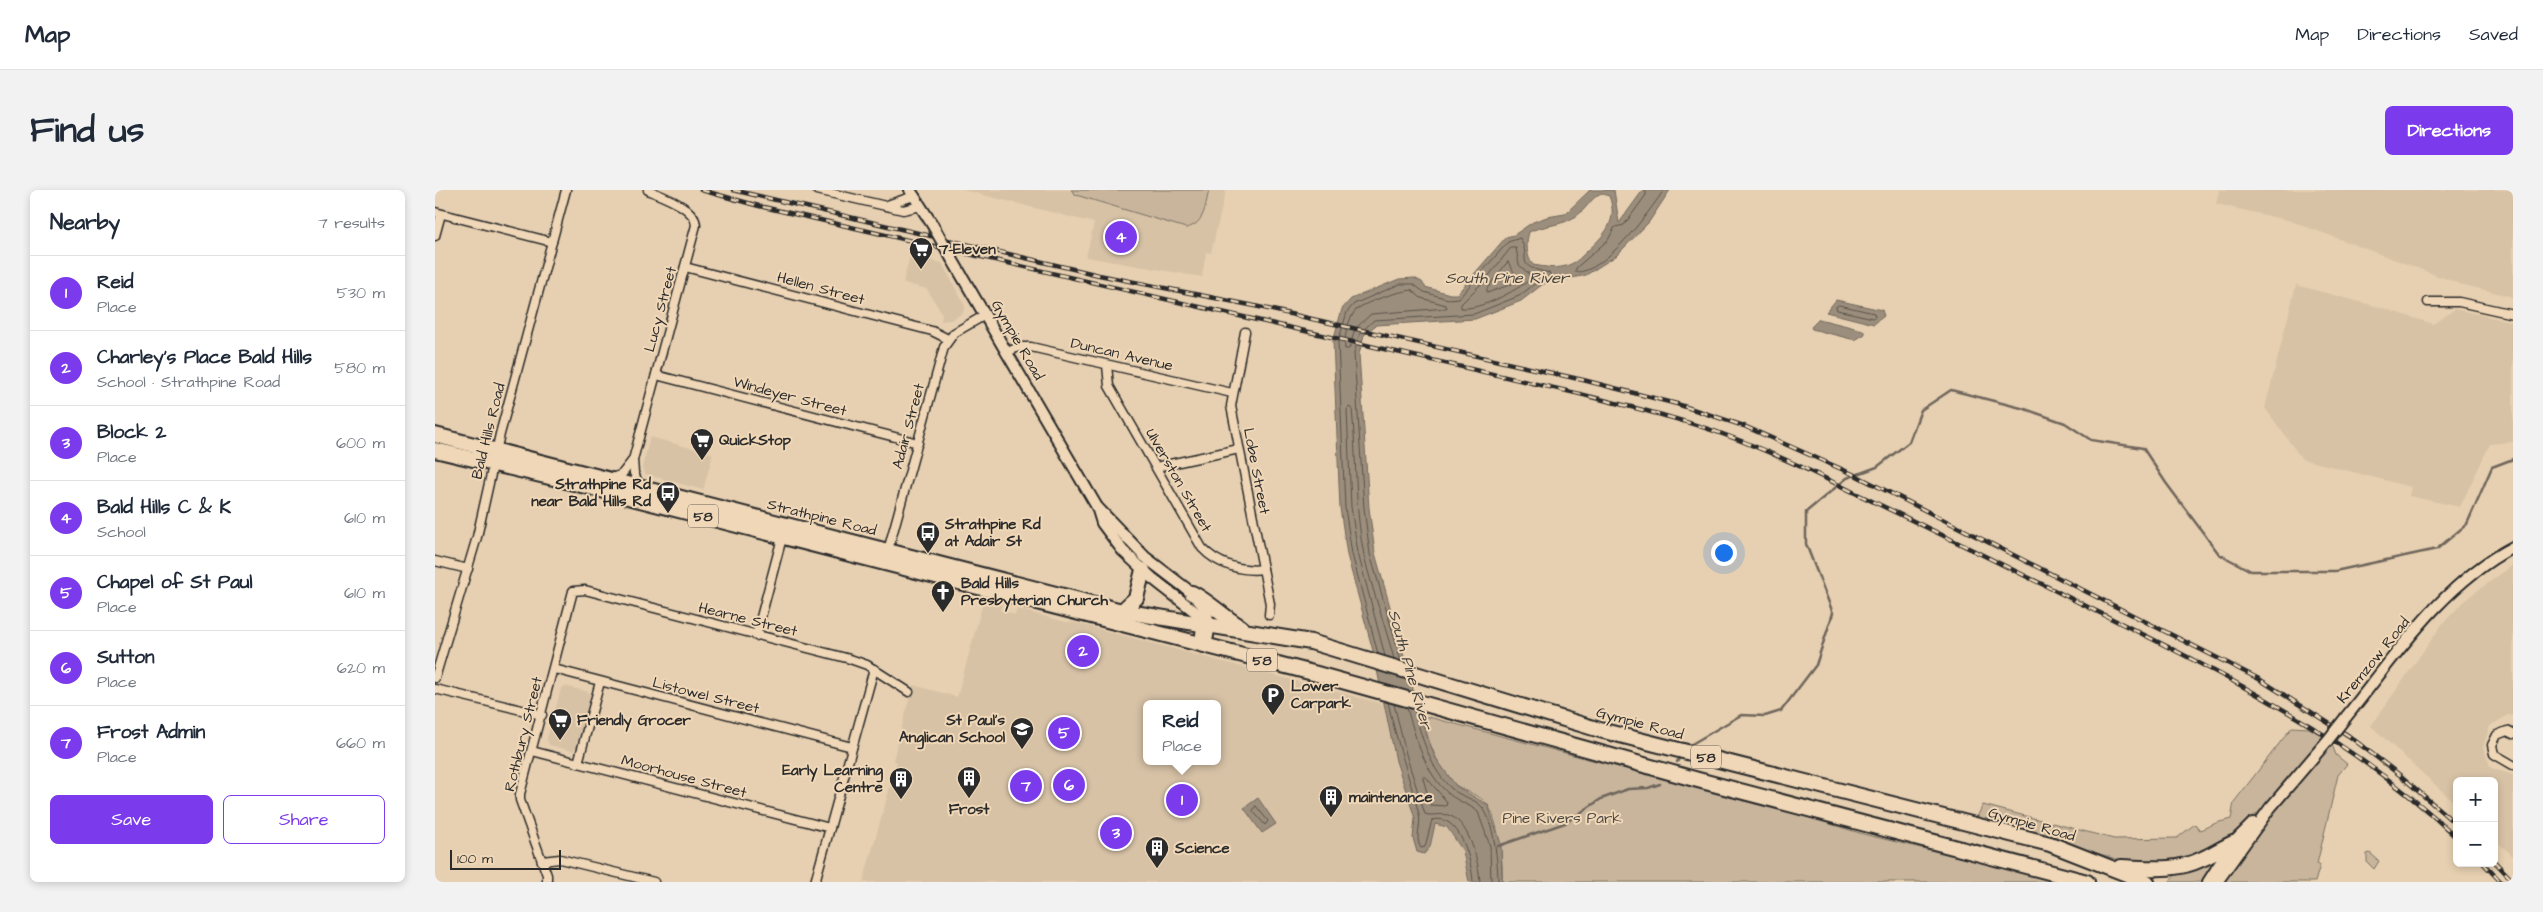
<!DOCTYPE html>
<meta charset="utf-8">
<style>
:root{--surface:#fff;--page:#f2f2f3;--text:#1f2937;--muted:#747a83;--line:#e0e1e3;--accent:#7c3aed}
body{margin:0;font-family:"Architects Daughter",sans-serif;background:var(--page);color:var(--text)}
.controls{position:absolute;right:15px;bottom:15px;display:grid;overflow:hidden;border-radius:8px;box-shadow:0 2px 8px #0003}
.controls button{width:45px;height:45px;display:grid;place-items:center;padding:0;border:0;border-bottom:1px solid var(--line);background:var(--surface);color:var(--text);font:25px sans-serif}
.scale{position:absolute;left:15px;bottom:12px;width:111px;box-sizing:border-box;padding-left:5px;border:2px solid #2b2b2b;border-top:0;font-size:14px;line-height:18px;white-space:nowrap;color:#2b2b2b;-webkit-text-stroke:4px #efd7b7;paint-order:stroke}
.you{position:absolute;left:1288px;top:362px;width:18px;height:18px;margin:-12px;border:4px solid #fff;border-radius:50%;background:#1a73e8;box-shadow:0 0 0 8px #1a73e833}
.badge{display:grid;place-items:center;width:32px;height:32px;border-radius:50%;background:var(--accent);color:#fff;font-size:16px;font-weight:700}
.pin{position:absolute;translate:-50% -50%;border:2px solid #fff;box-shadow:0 1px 5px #0006}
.popup{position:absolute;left:708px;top:510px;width:78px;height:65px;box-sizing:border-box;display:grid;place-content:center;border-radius:8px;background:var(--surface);filter:drop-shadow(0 1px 4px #0005);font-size:16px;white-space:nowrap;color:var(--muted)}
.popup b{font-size:19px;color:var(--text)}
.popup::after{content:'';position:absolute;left:50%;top:100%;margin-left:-10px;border:10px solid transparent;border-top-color:var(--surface)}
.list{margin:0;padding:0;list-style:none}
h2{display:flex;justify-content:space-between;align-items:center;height:65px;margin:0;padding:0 20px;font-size:21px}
h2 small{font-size:16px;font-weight:400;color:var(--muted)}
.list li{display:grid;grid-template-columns:32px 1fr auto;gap:15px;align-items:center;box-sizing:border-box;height:75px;padding:0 20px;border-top:1px solid var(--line)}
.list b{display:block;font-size:19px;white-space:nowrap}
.list p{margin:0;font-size:16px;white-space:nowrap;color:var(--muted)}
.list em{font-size:16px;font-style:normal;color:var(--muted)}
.actions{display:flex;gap:10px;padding:15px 20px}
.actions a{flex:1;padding:11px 0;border:1px solid var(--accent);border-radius:8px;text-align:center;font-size:18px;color:var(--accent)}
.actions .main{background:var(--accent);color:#fff}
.map{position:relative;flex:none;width:2078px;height:692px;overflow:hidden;border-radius:8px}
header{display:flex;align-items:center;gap:30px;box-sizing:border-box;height:70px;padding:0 25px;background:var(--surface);border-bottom:1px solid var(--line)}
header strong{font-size:24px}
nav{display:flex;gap:28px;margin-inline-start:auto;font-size:18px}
.intro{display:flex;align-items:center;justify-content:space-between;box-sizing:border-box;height:120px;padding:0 30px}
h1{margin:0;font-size:35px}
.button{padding:12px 22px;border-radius:8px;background:var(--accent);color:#fff;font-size:18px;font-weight:700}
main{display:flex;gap:30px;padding:0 30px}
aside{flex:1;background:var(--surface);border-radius:8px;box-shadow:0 2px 8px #0003}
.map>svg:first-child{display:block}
</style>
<header>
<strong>Map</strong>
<nav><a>Map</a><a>Directions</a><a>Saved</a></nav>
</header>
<div class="intro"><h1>Find us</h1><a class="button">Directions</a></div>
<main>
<aside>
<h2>Nearby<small>7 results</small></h2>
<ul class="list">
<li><span class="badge">1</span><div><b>Reid</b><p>Place</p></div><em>530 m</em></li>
<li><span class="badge">2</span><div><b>Charley's Place Bald Hills</b><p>School · Strathpine Road</p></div><em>580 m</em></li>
<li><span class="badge">3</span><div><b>Block 2</b><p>Place</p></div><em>600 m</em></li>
<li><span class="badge">4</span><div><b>Bald Hills C &amp; K</b><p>School</p></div><em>610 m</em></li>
<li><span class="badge">5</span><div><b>Chapel of St Paul</b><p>Place</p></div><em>610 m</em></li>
<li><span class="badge">6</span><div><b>Sutton</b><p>Place</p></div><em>620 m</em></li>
<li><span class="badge">7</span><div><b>Frost Admin</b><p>Place</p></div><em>660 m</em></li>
</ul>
<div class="actions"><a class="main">Save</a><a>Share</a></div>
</aside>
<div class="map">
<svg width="2078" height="692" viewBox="0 0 2078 692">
<rect width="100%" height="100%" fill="#e7d0b1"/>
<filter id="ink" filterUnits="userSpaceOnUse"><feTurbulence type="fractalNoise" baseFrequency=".02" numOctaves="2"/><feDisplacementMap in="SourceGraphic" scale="10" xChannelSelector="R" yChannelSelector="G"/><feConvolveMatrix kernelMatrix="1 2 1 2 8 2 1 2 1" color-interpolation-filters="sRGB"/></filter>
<g filter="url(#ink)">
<g fill="#d7c2a6" fill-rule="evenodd">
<polygon points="528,0 791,0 776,63 771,62 767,87 651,67 659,33"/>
<polygon points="1784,0 2078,0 2078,107 2025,94 1856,31 1781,14"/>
<polygon points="475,65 507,73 530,116 528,123 516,130 506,131 507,124 492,99 468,93"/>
<polygon points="1861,95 1951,119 1998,134 2020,119 2078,132 2078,252 2055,254 2025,317 1974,306 1976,297 1867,269 1830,218"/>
<polygon points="215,247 278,264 268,300 210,284 207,278"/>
<polygon points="2078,375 2078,526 2073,525 2055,536 2048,557 2056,578 2078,585 2078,666 2059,649 2059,591 2022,591 2022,615 1936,536 2008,433 2035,406"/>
<path d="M 549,409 L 567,415 L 565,420 L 580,425 L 582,419 L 631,432 L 641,433 L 948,514 L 961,571 L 980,628 L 979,637 L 995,657 L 1000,634 L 1012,637 L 1028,660 L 1034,692 L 428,692 L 462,572 L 458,570 L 478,495 L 522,507 ZM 712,514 L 782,514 L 782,571 L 712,571 Z"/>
<polygon points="129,496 154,502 156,506 142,557 137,561 114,555 112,549 126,499"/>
</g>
<g fill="#c8b59c" stroke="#7a7064">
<path d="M 636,0 L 774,0 C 770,16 770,34 751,38 L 641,5 Z"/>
<path d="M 990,526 L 1369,626 L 1428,644 L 1627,692 L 1067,692 C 1069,675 1063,627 1052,614 C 1044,605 1032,602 1022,596 C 1007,586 987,543 990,526 Z"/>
<polygon points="1857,537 1874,538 1889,547 1826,620 1781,657 1744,673 1693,673 1603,644 1542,627 1548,615 1679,649 1742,648 1760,634 1765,640 1781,633 1796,629 1799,612"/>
<polygon points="1896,552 1901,565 1912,574 1903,585 1882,674 1885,675 1880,692 1788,692 1831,632"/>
<polygon points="1935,663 1944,671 1939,679 1932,672 1932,664"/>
<polygon points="1781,669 1766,692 1734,692 1743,682"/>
</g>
<g fill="#9c8e7c" stroke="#6f665c" fill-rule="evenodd">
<path d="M 1155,0 L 1179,0 L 1184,33 L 1208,0 L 1235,0 L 1214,32 L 1181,66 L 1151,85 L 1108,94 L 1086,111 L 1040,129 L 941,135 L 929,145 L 924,164 L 934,318 L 940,363 L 988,535 L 1000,567 L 1021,596 L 1053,615 L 1066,654 L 1067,692 L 1034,692 L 1028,661 L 1012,637 L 1000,634 L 995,657 L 989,664 L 982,662 L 978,648 L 980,628 L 961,571 L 938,461 L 912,365 L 905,318 L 898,151 L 907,119 L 916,109 L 964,89 L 979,88 L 987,92 L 990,97 L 1015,104 L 1022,104 L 1071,47 L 1079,45 L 1098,32 L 1112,27 L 1130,24 ZM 1166,3 L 1174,6 C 1184,31 1169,46 1151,62 C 1147,66 1142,72 1136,74 C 1124,80 1111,77 1098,75 C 1091,67 1091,52 1094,42 C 1108,35 1126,36 1140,27 C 1151,20 1155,9 1166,3 Z"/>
<polygon points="1401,110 1447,120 1449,126 1439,134 1391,122"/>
<polygon points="1384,129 1428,140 1430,144 1420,150 1377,139 1376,137"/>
<polygon points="823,608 841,634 827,643 809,618"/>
</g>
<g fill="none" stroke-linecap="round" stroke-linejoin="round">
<g stroke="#58534b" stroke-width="1">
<path d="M 1211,0 L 1211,5 L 1189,35 L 1180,37 L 1173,50 L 1141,78 L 1141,82 C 1169,84 1214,22 1229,0"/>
<path d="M 1076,58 L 1081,58 L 1084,75 L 1096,86 L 1096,89 C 1080,101 1046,120 1026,118 L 1026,114 L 1052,88 Z"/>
<polygon points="1073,72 1083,89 1077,94 1052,103 1052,99"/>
<path d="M 977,100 L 986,108 L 1011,115 L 1012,118 L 936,124 L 920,139 L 914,159 L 910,159 C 908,149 914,126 922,119 C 933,111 964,101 977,100 Z"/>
<polygon points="1404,115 1439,123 1440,127 1438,128 1402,120 1401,117"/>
<path d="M 943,464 L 917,364 L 910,318 L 903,152 L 912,122 L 919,114 L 965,94 L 978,94 L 989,102 L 1013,109 L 1024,108 L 1073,52 L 1085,48 C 1098,71 1076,75 1115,83 L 1115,87 L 1105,90 L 1084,106 L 1039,124 L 939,130 L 925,143 L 919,163 L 929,318 L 935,364 L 966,471"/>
<path d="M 950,466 L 923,363 L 916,317 L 912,220 L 914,217 L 917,219 C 922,267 919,317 929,365 C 937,400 950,434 959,469"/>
<path d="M 953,512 C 961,550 974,586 984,624 C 987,635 979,648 986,658 L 990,657 L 997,630 C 1025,622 1037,672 1038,692"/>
<path d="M 959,514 L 972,568 L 990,624 C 998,627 1007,622 1016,626 C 1035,635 1044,673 1045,692"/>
<path d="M 972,518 C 980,546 990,584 1014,604 C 1022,611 1034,614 1043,622 L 1055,656 L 1056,692"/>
<path d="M 979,519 C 986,546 996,581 1017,599 C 1026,607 1039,608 1047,617 C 1059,630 1063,675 1063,692"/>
<polygon points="988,587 991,587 1012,612 1011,616 996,615"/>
<polygon points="821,616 833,631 830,635 818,621"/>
</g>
<g stroke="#6f665c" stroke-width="2.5">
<polyline points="1255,555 1306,525 1330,526 1346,521 1381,475 1398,423 1371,354 1371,322 1412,288 1442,277 1474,252 1486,220 1516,200 1590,219 1630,233 1656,250 1708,258 1731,293 1784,364 1816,381 1900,381 2002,359 2032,334 2057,277 2078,269"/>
<polyline points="1242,572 1245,567"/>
<polyline points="1063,656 1130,633 1166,609 1193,599 1213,598 1225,594"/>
</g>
<g stroke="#2b2b2b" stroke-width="11">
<g id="street">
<polyline points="382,0 468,20 486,16"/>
<polyline points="452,15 479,6"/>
<polyline points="0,22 117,52"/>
<polyline points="0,46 6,24"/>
<polyline points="250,77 497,141 513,149"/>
<polyline points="1993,112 2024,112 2078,124"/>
<polyline points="810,142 796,216 835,414 834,425"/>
<polyline points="571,163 583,157 596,157 797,203"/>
<path d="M 672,175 L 674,196 L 767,358 C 782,374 806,382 828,379"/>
<polyline points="221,185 483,253"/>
<polyline points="721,277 804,259"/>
<polyline points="175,289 187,284 198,270"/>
<path d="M 205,297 L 199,283 L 198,270 L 261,35 C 260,17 228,7 213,0"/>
<polyline points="452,364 509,157 519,143 550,125"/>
<polyline points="0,371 33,379"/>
<polyline points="321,446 348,344"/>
<polyline points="119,479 417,557"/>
<polyline points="0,488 42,347 65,244 131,0"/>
<polyline points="0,499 107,525"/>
<polyline points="2078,544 2072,541 2062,545 2057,555 2059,564 2078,575"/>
<polyline points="97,561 395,638"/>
<polyline points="143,573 165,492"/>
<polyline points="107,671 125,669 219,692"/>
<polyline points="112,692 112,685 85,610 85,604 138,401 150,400 415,469 432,475 474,502"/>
<polyline points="380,692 439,479"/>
</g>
</g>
<g stroke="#2b2b2b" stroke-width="14">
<g id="secondary">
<polyline points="475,0 497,34"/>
<polyline points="517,69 662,317 667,333 688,361 717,388 763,424 767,435 765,455"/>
<polyline points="663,318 710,367 757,403 769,417 775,435 771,456"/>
<path d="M 1911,527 C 1961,465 2006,395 2078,357"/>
<polyline points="1773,692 1798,653 1818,633"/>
<polyline points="1782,692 1835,618 1893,550"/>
</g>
</g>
<g stroke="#2b2b2b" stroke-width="18">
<g id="highway">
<polyline points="0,245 687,421 876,452 1165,540 1615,654 1712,692"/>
<polyline points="0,260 127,290 882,484 1263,590 1652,692"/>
<path d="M 757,403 C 775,412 788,427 806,437"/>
<polyline points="687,421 701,408 708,380"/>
<path d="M 1686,677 C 1715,678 1740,682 1767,669 C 1777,665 1787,658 1798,653"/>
</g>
</g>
<use href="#street" stroke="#efd7b7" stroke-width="8"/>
<use href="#secondary" stroke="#efd7b7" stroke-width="10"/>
<use href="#highway" stroke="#efd7b7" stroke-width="14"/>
<g stroke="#2b2b2b" stroke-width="4.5">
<g id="rail">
<path d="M 266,0 L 324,16 L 1145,204 C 1195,217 1245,228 1293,246 C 1337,262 1378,282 1420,303 C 1486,334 1551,367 1617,399 C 1760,471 1905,536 2022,648"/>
<polyline points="298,0 664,85 815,115 1148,190 1242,214 1309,236 1420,285 1824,489 1914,546 1966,586 2022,635"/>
<polyline points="2059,671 2078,691"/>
<polyline points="2048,673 2066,692"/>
</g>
</g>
<use href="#rail" stroke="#efd7b7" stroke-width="2.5" stroke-dasharray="8" stroke-linecap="butt"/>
<g stroke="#2b2b2b" stroke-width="14" stroke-linecap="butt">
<g id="secondary-bridge">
<polyline points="497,34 517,69"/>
<polyline points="1893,550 1911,527"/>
</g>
</g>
<use href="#secondary-bridge" stroke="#efd7b7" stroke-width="10"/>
</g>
</g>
<defs>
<g id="supermarket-pin" transform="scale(1.25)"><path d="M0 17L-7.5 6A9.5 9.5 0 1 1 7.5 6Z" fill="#2b2b2b" stroke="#efd7b7"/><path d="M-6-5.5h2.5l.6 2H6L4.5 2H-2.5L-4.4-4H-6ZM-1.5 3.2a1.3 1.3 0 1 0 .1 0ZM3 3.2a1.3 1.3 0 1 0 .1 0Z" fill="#fff"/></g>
<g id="bus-pin" transform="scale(1.25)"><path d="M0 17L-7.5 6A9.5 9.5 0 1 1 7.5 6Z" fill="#2b2b2b" stroke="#efd7b7"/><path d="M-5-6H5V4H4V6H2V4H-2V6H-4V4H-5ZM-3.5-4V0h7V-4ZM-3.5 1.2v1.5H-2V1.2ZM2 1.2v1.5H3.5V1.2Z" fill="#fff"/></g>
<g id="church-pin" transform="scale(1.25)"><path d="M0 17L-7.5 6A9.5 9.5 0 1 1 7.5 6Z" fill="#2b2b2b" stroke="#efd7b7"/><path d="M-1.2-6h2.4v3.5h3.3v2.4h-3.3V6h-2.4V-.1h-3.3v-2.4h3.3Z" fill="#fff"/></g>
<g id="parking-pin" transform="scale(1.25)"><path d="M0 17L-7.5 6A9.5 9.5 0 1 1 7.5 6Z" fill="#2b2b2b" stroke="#efd7b7"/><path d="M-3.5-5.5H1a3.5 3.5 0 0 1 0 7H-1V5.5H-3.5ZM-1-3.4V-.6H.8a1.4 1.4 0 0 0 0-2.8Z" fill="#fff"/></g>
<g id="school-pin" transform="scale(1.25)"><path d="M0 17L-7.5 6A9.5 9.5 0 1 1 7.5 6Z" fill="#2b2b2b" stroke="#efd7b7"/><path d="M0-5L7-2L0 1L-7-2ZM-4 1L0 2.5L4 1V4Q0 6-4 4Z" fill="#fff"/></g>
<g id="building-pin" transform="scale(1.25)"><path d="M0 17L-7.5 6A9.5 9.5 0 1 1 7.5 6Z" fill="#2b2b2b" stroke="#efd7b7"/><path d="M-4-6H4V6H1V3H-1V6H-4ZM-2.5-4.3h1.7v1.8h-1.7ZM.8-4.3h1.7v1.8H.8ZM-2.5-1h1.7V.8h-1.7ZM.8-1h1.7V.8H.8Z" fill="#fff"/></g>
</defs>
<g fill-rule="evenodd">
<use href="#supermarket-pin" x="486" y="59"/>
<use href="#supermarket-pin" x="267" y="250"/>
<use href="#bus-pin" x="233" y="303"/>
<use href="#bus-pin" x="493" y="343"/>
<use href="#church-pin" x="508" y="402"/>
<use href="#parking-pin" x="838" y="505"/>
<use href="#supermarket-pin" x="125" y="530"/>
<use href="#school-pin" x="587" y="539"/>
<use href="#building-pin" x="534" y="588"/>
<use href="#building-pin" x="466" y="589"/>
<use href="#building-pin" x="896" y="607"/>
<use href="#building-pin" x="722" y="658"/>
</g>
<g text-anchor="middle" stroke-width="4" stroke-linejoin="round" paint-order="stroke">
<g fill="#efd7b7" stroke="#665f55" stroke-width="1">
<rect x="253" y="314.5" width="30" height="23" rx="4"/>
<rect x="812" y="458.5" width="30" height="23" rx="4"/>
<rect x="1256" y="555.5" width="30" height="23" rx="4"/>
</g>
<g font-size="14" font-weight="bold" fill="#2b2b2b">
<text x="268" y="331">58</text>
<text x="827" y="475">58</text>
<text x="1271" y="572">58</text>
</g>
<g font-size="15" font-weight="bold" fill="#2b2b2b" stroke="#efd7b7" text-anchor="start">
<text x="504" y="64">7-Eleven</text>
<text x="284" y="255">QuickStop</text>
<text x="216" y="299" text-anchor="end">Strathpine Rd<tspan x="216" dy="17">near Bald Hills Rd</tspan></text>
<text x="510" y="339">Strathpine Rd<tspan x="510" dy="17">at Adair St</tspan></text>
<text x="526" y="398">Bald Hills<tspan x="526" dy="17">Presbyterian Church</tspan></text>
<text x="856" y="501">Lower<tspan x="856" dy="17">Carpark</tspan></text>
<text x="142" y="535">Friendly Grocer</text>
<text x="570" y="535" text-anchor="end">St Paul's<tspan x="570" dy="17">Anglican School</tspan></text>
<text x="448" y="585" text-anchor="end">Early Learning<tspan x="448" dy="17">Centre</tspan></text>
<text x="914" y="612">maintenance</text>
<text x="534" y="624" text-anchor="middle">Frost</text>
<text x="740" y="663">Science</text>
</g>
<g font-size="15" fill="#2b2b2b" stroke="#efd7b7">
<text transform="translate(386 98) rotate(15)" y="5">Hellen Street</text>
<text transform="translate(225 119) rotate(-75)" y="5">Lucy Street</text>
<text transform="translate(583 150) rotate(60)" y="5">Gympie Road</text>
<text transform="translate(687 164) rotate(13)" y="5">Duncan Avenue</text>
<text transform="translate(355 206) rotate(15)" y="5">Windeyer Street</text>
<text transform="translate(473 236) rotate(-75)" y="5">Adair Street</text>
<text transform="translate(53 241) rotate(-76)" y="5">Bald Hills Road</text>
<text transform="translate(822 281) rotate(79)" y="5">Lobe Street</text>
<text transform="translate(744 290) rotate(60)" y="5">Ulverston Street</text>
<text transform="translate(387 327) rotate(14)" y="5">Strathpine Road</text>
<text transform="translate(313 429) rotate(14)" y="5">Hearne Street</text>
<text transform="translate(1938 470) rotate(-51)" y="5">Kremzow Road</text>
<text transform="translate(271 505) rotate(14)" y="5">Listowel Street</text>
<text transform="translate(1205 533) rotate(15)" y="5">Gympie Road</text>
<text transform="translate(88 544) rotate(-76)" y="5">Rothbury Street</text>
<text transform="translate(249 586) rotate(15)" y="5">Moorhouse Street</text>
<text transform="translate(1597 634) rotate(16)" y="5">Gympie Road</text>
</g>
<g font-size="15" fill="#4a4742" stroke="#efd7b7">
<text x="1127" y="633">Pine Rivers Park</text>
</g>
<g font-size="16" font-style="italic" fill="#47443f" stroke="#efd7b7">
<text x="1072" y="93">South Pine River</text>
<text transform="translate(976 479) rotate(74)" y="6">South Pine River</text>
</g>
</g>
</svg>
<div class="controls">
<button>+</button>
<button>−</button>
</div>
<div class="scale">100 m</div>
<div class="you"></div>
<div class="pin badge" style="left:747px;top:610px">1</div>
<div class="popup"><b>Reid</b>Place</div>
<div class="pin badge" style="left:648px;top:461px">2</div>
<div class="pin badge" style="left:681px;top:643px">3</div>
<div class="pin badge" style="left:686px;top:47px">4</div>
<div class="pin badge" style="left:629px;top:543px">5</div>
<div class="pin badge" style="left:634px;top:595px">6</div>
<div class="pin badge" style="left:591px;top:596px">7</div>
</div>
</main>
